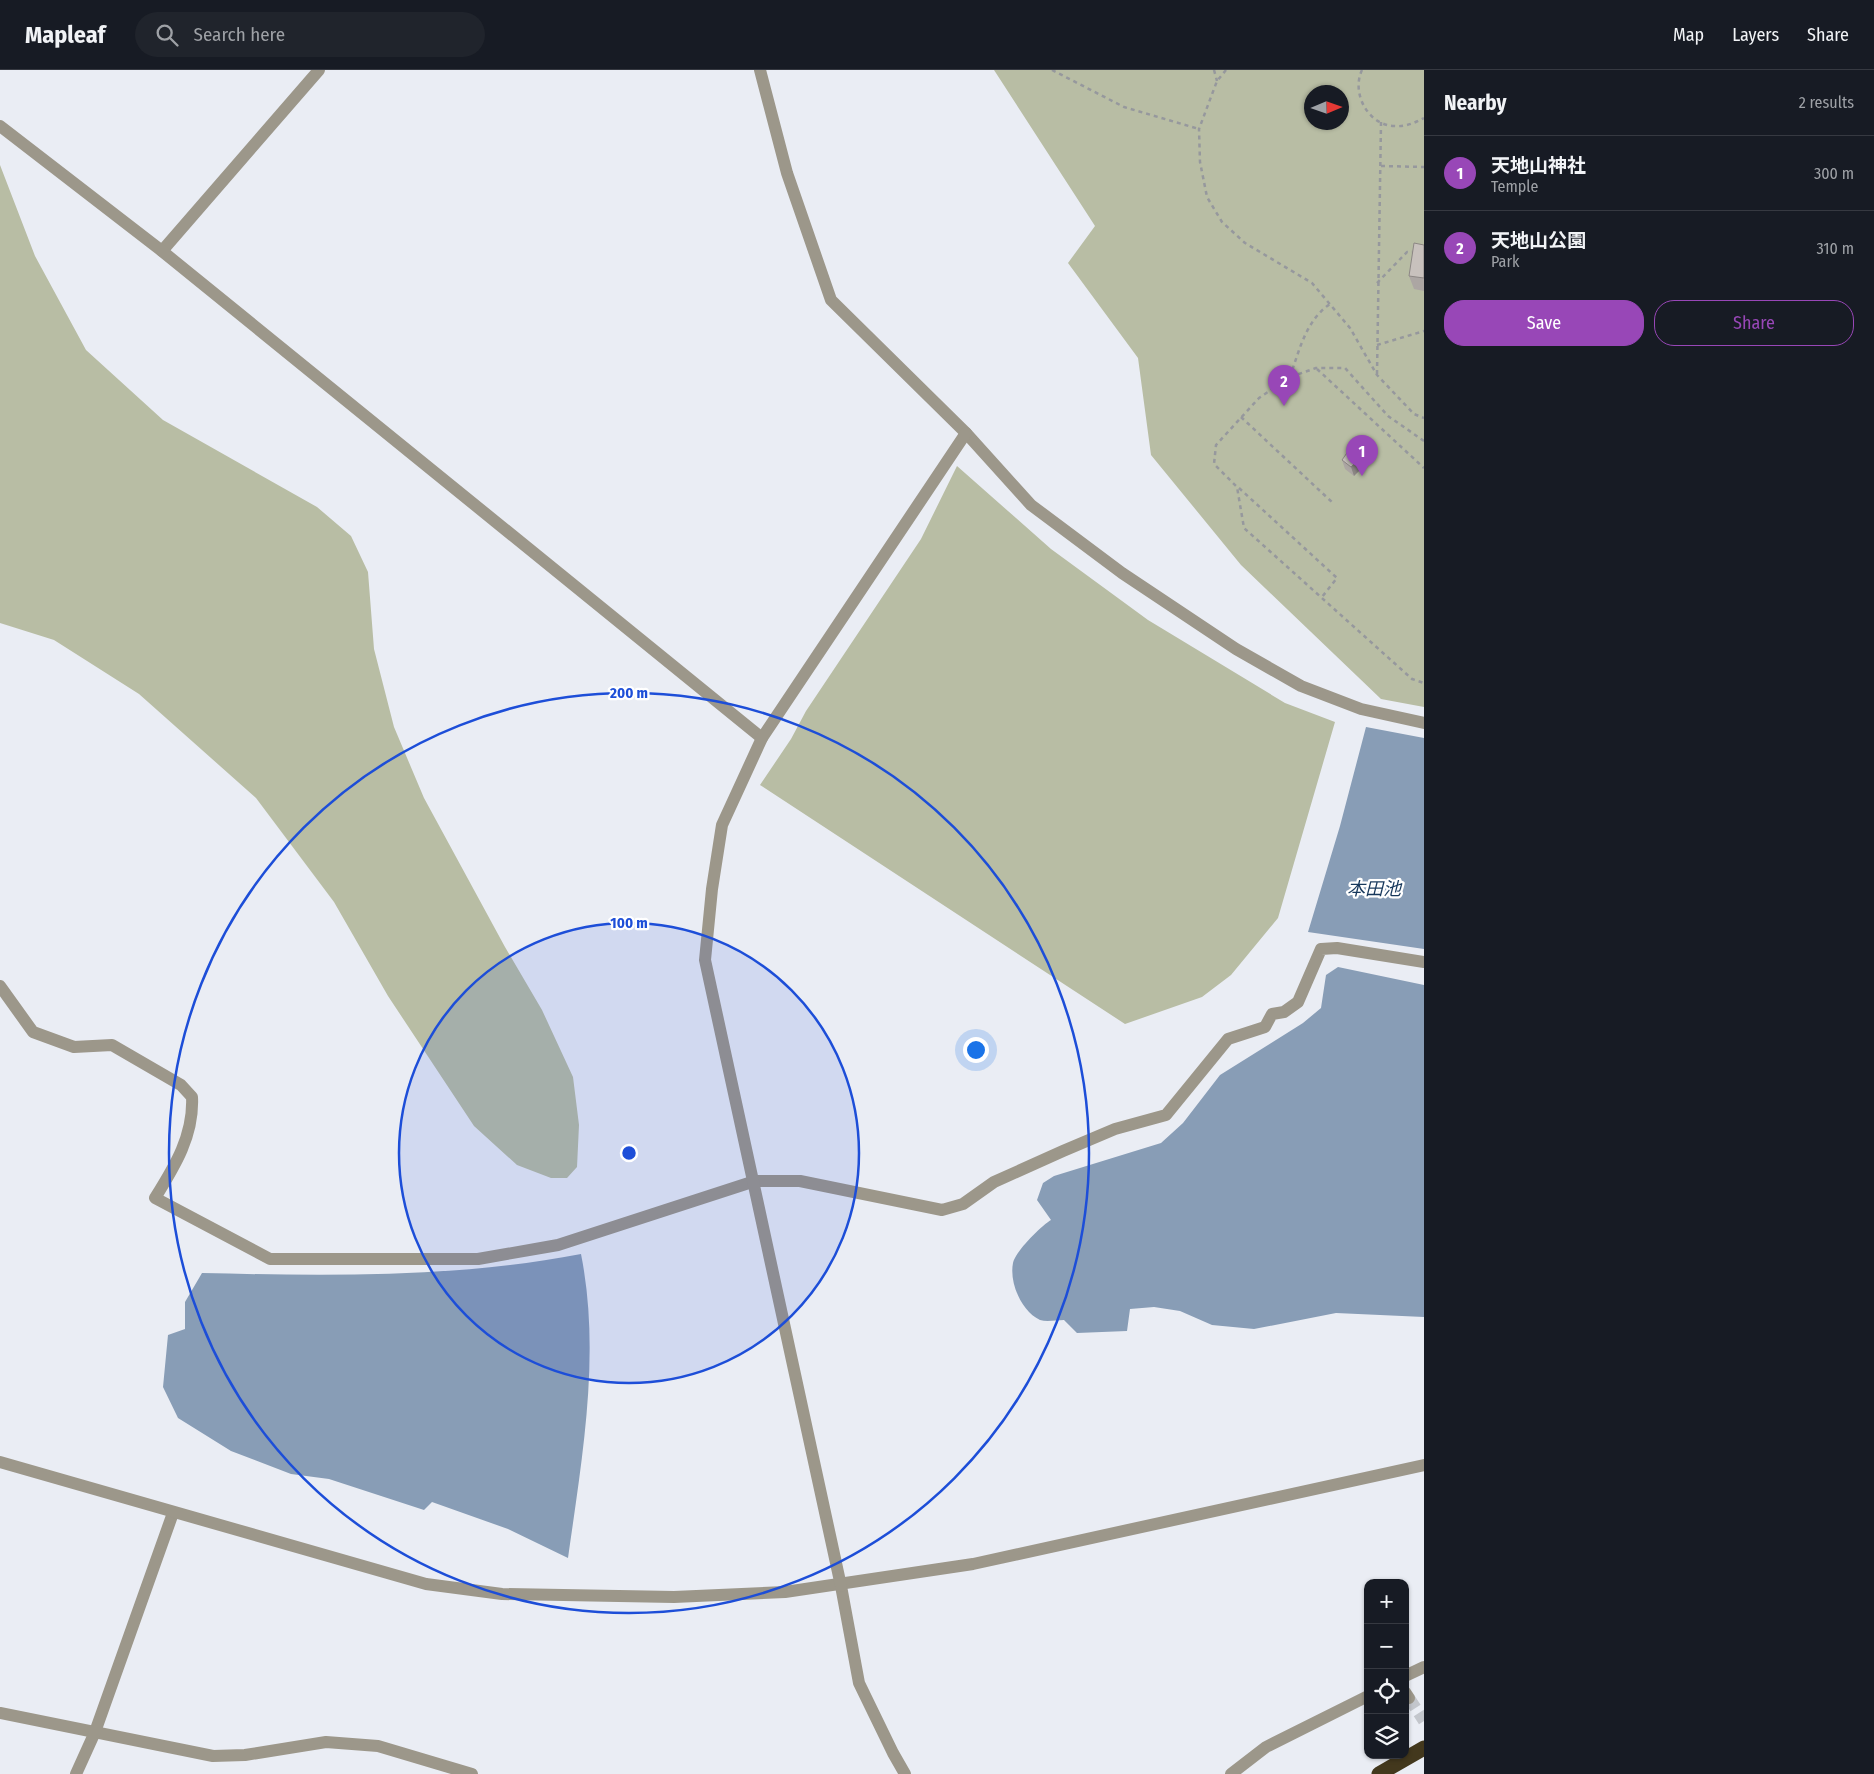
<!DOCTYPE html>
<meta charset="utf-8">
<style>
:root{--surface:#171b24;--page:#20242c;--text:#f1f3f6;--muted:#9ea1a6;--line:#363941;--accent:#9847b7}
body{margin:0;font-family:"Fira Sans Condensed","Noto Sans JP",sans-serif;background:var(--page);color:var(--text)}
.controls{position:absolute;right:15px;bottom:15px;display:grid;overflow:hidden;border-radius:10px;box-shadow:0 1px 4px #0004}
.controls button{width:45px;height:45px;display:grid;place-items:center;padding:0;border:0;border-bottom:1px solid var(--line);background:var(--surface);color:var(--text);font:25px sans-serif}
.compass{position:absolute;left:1304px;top:15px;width:45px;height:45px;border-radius:50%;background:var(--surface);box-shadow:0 1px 4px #0004;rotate:88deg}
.you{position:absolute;left:975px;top:979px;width:18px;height:18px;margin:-12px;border:4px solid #fff;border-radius:50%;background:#1a73e8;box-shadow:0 0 0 8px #1a73e833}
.badge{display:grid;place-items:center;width:32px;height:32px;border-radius:50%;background:var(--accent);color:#fff;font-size:16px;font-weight:700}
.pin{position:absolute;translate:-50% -41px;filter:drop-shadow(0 1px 2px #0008)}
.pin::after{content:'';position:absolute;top:26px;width:18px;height:15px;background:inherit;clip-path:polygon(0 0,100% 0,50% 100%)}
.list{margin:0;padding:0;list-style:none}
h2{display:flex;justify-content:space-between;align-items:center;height:65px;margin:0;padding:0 20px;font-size:21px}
h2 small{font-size:16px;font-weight:400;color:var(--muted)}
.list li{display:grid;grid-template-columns:32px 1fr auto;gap:15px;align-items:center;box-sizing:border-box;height:75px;padding:0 20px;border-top:1px solid var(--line)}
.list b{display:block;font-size:19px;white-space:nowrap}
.list p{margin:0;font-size:16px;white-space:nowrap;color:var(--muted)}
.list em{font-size:16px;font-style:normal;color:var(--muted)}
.actions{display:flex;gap:10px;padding:15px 20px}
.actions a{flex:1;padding:11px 0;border:1px solid var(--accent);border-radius:20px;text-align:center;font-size:18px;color:var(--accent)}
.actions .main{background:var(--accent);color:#fff}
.icon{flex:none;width:28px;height:28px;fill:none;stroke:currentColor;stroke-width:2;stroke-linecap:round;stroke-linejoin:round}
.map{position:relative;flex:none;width:1424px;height:1704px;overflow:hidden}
header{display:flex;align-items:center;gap:30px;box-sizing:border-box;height:70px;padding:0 25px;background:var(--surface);border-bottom:1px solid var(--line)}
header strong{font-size:24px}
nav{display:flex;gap:28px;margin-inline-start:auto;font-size:18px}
.search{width:350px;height:45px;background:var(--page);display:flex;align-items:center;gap:12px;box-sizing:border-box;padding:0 18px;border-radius:28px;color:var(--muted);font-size:19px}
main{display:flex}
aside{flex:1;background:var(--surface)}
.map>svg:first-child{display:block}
</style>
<header>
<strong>Mapleaf</strong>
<div class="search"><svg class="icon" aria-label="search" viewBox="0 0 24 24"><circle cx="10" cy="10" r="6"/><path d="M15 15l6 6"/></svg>Search here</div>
<nav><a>Map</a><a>Layers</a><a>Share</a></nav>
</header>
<main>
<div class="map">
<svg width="1424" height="1704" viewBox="0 0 1424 1704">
<rect width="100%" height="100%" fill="#eaedf4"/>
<g fill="#b8bda4" fill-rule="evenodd">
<path d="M 994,0 L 1424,0 L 1424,637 L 1381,629 L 1241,495 L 1151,385 L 1138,288 L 1068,193 L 1095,156 ZM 1312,22 L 1342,22 L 1342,52 L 1312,52 Z"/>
<polygon points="0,95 35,186 86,280 163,350 317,437 351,466 368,502 374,579 394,657 424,728 505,877 542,940 573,1007 579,1055 577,1097 567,1108 551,1108 517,1095 474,1056 388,926 334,832 256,728 139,624 54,570 0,553"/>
<polygon points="957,396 1051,479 1148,550 1285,633 1335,652 1278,848 1231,905 1202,927 1125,954 760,715 791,669 806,641 921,469"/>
</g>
<g fill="#889db6">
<polygon points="1366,657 1424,668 1424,879 1308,862 1340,756"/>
<path d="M 1338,897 L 1424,915 L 1424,1247 L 1336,1243 L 1254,1259 L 1212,1255 L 1180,1241 L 1154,1237 L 1130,1239 L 1127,1261 L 1077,1263 L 1064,1250 C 1056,1250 1047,1252 1040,1250 C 1022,1242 1009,1213 1013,1193 C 1015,1182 1041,1156 1051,1150 L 1037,1130 L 1043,1113 L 1054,1106 L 1161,1073 L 1183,1053 L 1220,1005 L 1303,953 L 1321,938 L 1326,905 Z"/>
<path d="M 581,1184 C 601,1284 582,1388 568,1488 L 508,1459 L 432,1432 L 424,1440 L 329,1409 L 291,1404 L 231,1381 L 178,1348 L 163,1317 L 168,1265 L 185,1259 L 185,1232 L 202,1203 C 328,1206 457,1208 581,1184 Z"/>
</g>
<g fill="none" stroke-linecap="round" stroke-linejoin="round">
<polyline stroke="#c3c6cc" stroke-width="12" stroke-dasharray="12 6" stroke-linecap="butt" points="1409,1628 1424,1651"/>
<g stroke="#96989d" stroke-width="2.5" stroke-dasharray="4 4" stroke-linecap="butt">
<polyline points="1052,0 1124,37 1199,59"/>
<polyline points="1214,0 1217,11"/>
<polyline points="1226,0 1217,11 1199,59 1200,92 1207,127 1222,152 1245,173 1312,213 1350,258 1377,305 1414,344 1424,348"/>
<path d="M 1362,0 C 1351,23 1368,55 1394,56 C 1406,57 1414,53 1424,48"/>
<polyline points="1381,96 1424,97"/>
<polyline points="1377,213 1407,182 1415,182"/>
<polyline points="1377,275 1424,261"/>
<polyline points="1317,299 1424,398"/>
<polyline points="1377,304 1381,52"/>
<path d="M 1290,307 C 1299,281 1306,250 1330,234"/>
<polyline points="1241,347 1334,434"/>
<polyline points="1424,371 1388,346 1345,298 1316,298 1290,307 1259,328 1216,375 1214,394 1237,417 1244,458 1412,609 1424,613"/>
<polyline points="1239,418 1337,508 1322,527"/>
</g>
<g stroke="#9c978a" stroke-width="12">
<polyline points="760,0 787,103 831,230 966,363 1031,435 1122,503 1236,579 1301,616 1361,639 1424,653"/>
<polyline points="162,181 319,0"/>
<path d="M 0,916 L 33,962 L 74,977 L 112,975 L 181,1015 L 192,1027 C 194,1065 175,1096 155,1128 L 270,1189 L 478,1189 L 558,1175 L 755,1111 L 800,1111 L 942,1140 L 963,1134 L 994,1112 L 1063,1081 L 1115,1059 L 1166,1045 L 1228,969 L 1265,957 L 1272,944 L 1284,942 L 1298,932 L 1321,879 L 1337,878 L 1424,892"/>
<polyline points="841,1516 859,1613 893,1683 905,1704"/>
<polyline points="1405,1606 1424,1597"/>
<polyline points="1405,1622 1409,1628"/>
<polyline points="0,1643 213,1686 245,1685 326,1672 378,1676 472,1704"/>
<polyline points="76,1704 95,1662 173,1443"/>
<polyline points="1231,1704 1266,1677 1368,1626"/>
</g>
<g stroke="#9c978a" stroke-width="12">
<polyline points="0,56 162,181 762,668"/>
<polyline points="0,1392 426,1514 502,1524 674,1527 785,1522 973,1494 1424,1395"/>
<polyline points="841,1516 705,890 712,819 722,755 762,668 966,363"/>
</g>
<polyline stroke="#43381d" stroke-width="15" points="1379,1704 1424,1678"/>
</g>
<g fill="#aca6a3">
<polygon points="1424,175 1424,221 1414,219 1409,206"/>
<polygon points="1362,386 1365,395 1354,406 1345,399 1342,390"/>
</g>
<polygon fill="#8c8784" points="1362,386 1365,395 1354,406 1351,397"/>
<g fill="#c8c1bd" stroke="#8c8784">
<polygon points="1414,173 1424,175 1424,208 1409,206"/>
<polygon points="1351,377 1362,386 1351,397 1342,390"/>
</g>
<circle cx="629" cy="1083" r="230" fill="#1d4ed8" fill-opacity=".12"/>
<g fill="none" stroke="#1d4ed8" stroke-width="2.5">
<circle cx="629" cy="1083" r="230"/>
<circle cx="629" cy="1083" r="460"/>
</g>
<g text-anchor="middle" stroke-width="4.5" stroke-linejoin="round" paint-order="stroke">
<g font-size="18" font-style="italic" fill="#17385c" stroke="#fff">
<text x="1374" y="825">本田池</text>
</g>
</g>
<circle cx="629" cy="1083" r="8" fill="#1d4ed8" stroke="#fff" stroke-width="2.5"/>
<g font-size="15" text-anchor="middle" font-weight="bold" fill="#1d4ed8" stroke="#fff" stroke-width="4.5" stroke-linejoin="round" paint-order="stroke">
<text x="629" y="628">200 m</text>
<text x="629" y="858">100 m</text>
</g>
</svg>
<div class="controls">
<button>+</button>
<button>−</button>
<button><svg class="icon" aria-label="locate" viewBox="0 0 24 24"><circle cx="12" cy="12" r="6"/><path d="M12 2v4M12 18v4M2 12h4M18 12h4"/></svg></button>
<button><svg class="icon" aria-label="layers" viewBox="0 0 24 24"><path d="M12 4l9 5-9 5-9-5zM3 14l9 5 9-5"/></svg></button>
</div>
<svg class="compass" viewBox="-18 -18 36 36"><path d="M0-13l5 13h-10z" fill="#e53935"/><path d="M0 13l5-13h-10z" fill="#9ea1a6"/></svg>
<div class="you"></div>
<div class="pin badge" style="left:1362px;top:406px">1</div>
<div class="pin badge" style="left:1284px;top:336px">2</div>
</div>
<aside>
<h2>Nearby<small>2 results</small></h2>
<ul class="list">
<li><span class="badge">1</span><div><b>天地山神社</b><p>Temple</p></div><em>300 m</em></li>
<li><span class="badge">2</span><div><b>天地山公園</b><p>Park</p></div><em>310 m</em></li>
</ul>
<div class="actions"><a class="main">Save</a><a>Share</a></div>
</aside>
</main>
